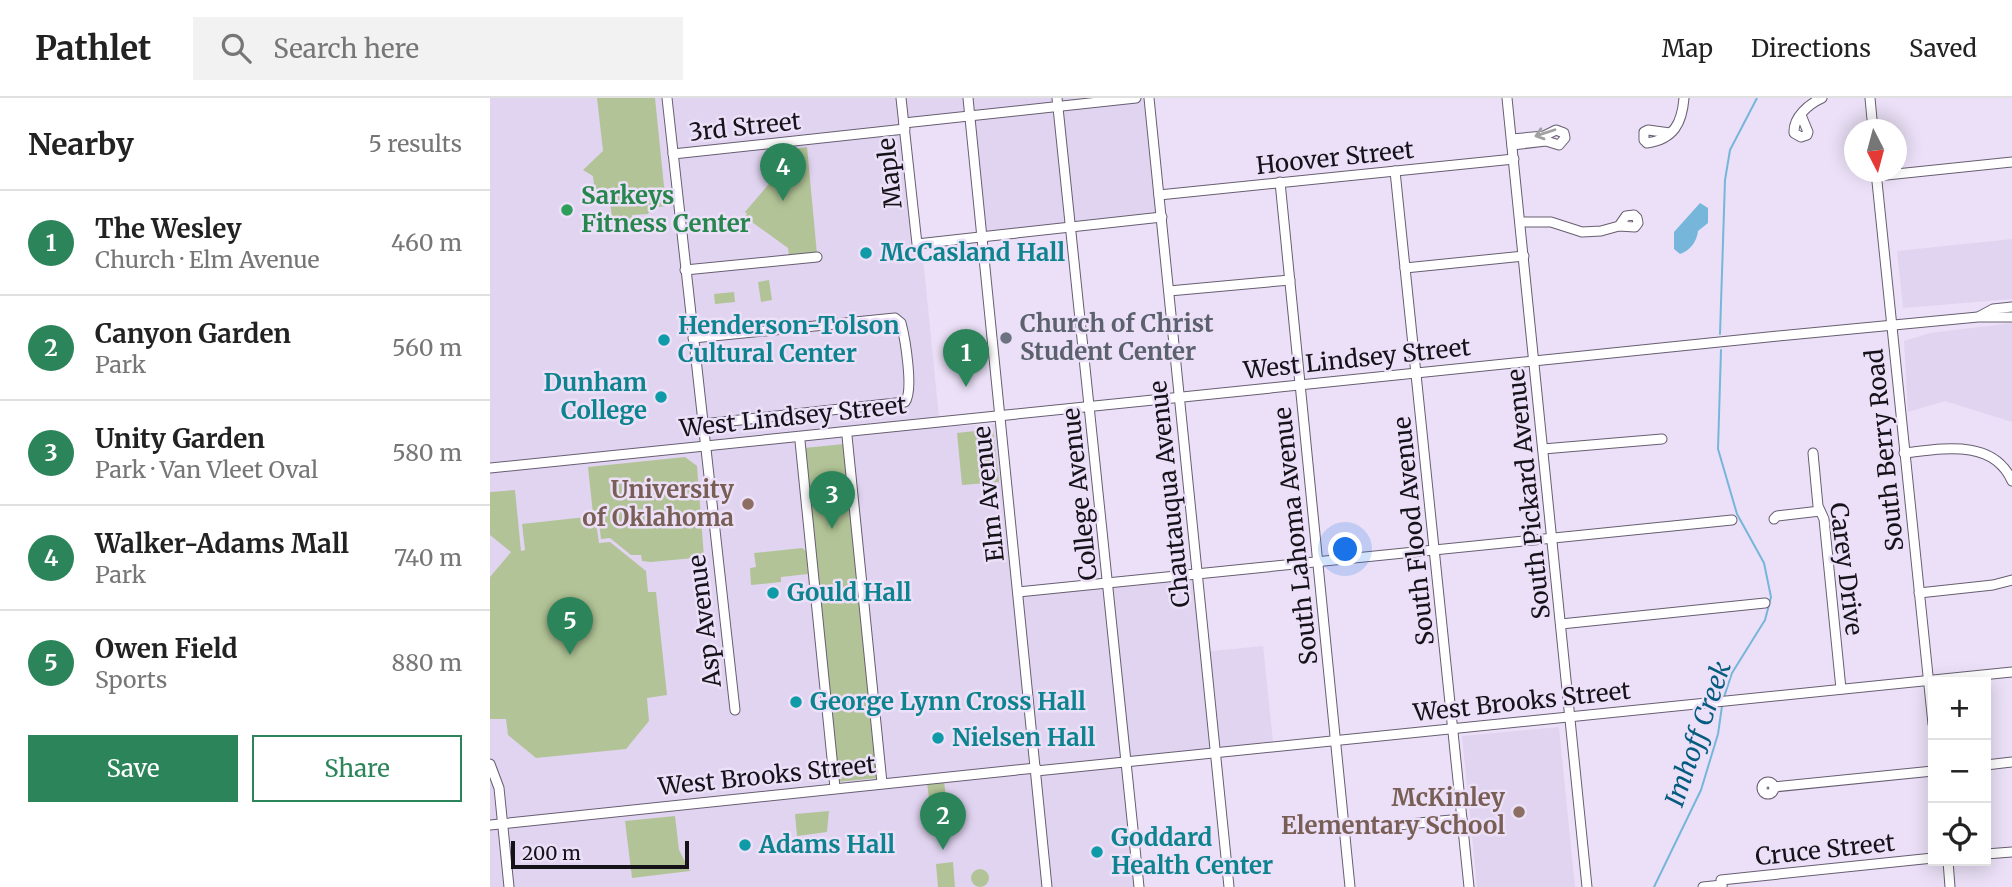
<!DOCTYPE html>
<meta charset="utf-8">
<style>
:root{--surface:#fff;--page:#f2f2f2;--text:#222;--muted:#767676;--line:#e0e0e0;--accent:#2c855a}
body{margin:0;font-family:Merriweather,serif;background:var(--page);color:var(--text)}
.controls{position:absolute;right:21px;bottom:21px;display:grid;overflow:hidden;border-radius:0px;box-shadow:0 4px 18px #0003}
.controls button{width:63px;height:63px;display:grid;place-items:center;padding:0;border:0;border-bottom:2px solid var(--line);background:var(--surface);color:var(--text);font:35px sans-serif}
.compass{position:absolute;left:1354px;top:21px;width:63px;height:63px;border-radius:50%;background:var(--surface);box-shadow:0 4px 18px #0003;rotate:174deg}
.scale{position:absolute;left:21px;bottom:18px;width:178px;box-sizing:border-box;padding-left:7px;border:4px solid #151219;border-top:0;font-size:19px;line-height:24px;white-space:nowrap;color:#151219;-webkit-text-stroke:5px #ebe0f7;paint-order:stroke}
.you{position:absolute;left:856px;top:452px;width:24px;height:24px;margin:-18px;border:5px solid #fff;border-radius:50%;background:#1a73e8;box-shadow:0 0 0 10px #1a73e833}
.badge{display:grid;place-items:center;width:46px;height:46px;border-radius:50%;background:var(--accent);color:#fff;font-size:23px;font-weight:700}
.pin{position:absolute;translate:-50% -58px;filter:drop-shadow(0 2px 4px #0008)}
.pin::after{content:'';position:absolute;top:37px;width:24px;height:21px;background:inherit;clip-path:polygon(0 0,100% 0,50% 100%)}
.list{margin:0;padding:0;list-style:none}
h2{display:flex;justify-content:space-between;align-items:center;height:91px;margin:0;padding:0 28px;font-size:30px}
h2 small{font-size:23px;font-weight:400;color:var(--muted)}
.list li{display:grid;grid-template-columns:46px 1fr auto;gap:21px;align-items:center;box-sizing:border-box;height:105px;padding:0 28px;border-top:2px solid var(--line)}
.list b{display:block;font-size:26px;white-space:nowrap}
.list p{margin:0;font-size:23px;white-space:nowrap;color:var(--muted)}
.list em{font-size:23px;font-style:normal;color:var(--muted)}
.actions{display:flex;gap:14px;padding:21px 28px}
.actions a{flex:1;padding:16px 0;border:2px solid var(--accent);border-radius:0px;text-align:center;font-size:24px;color:var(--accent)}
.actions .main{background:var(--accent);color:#fff}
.icon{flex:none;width:38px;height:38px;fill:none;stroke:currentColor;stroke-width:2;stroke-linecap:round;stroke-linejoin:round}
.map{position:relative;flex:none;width:1522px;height:789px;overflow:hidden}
header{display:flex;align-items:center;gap:42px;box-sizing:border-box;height:98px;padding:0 35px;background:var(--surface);border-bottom:2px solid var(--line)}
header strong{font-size:33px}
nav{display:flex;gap:38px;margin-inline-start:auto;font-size:24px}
.search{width:490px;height:63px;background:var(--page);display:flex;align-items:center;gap:18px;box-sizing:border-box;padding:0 24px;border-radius:0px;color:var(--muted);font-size:26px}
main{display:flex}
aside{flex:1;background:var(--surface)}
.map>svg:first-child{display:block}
</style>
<header>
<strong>Pathlet</strong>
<div class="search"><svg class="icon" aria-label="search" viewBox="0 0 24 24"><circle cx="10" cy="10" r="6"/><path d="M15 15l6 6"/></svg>Search here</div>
<nav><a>Map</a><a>Directions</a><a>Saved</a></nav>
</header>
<main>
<aside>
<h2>Nearby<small>5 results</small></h2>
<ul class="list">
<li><span class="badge">1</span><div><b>The Wesley</b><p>Church · Elm Avenue</p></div><em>460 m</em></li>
<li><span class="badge">2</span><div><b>Canyon Garden</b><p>Park</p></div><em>560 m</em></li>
<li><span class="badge">3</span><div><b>Unity Garden</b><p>Park · Van Vleet Oval</p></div><em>580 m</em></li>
<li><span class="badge">4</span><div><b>Walker-Adams Mall</b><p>Park</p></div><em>740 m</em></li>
<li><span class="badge">5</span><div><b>Owen Field</b><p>Sports</p></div><em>880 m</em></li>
</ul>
<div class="actions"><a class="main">Save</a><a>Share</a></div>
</aside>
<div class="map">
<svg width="1522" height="789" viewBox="0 0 1522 789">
<rect width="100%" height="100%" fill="#ebe0f7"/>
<g fill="#e1d4f1">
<polygon points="0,0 655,0 668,118 496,135 483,15 410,23 422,145 432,150 450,329 508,326 526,498 705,481 712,554 773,548 784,653 633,668 645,789 0,789"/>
<polygon points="1522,141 1522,201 1413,210 1407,153"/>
<polygon points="1522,225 1522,324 1455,303 1418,314 1414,243 1440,235"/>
<polygon points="1069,629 1085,789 987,789 972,638"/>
</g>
<g fill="#b2c497">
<polygon points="107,0 165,0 176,108 161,110 158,116 142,117 142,123 136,123 135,118 122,119 120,105 106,106 103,78 93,72 113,53"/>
<polygon points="317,49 327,156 299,158 298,150 255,119 257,116 255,114 289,74 277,64 282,54"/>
<polygon points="279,182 282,202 271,204 268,184"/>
<polygon points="244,194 245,204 225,206 224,196"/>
<polygon points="503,331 509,384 472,387 467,335"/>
<polygon points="354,346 388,680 347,684 314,350"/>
<polygon points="195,359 207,368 214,459 161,464 152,463 151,457 141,457 120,440 111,441 108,416 103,416 98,369"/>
<polygon points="25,392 31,453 35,452 32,426 105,418 109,445 120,444 156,473 158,494 166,494 177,597 157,600 159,623 136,651 46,660 18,637 16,621 0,621 0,479 21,454 0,437 0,394"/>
<polygon points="312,450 316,453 318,476 291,479 291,484 261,487 260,470 266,469 264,455"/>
<polygon points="454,683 458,714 441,716 437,685"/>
<polygon points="339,713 337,734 307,738 305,716"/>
<polygon points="185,718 189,752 200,773 142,780 135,723"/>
<polygon points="463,764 465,789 448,789 446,766"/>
<circle cx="490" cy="780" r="9"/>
</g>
<path fill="#76b6da" d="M 1210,105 L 1218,110 L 1218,125 L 1208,133 C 1207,143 1200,153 1190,156 L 1184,151 L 1184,134 Z"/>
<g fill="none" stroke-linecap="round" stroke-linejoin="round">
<g stroke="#76b6da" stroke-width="2">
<polyline points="1230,236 1235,82 1240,52 1267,0"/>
<polyline points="1231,252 1228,351 1247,416 1274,465 1281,499 1275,522 1242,575 1234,599"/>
<polyline points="1164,789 1211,692 1228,636 1232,608"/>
</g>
<g stroke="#675e71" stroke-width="11">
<g id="minor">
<polyline points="177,0 245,612"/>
<polyline points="411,0 427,146 672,119"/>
<polyline points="478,0 557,789"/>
<polyline points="567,0 649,789"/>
<polyline points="659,0 739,789"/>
<polyline points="1017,0 1097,789"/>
<polyline points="1380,0 1383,32"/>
<path d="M 1311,17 L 1318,34 L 1317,37 L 1311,39 L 1304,35 C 1303,19 1319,6 1332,0"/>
<polyline points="414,25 646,0"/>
<path d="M 1180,35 L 1158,32 L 1154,34 L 1154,42 L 1157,45 C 1184,41 1192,25 1194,0"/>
<polyline points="1022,41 1054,38 1066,32 1074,35 1075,40 1069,47 1056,43 1022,47"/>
<polyline points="183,56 415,31"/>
<polyline points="905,73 979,789"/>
<polyline points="1386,74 1443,626"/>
<polyline points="1387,78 1522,64"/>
<polyline points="790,84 860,789"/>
<polyline points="669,97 1024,61"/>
<polyline points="1030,124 1061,124 1092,134 1111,133 1129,128 1145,129 1148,125 1147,120 1144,117 1136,118 1129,128"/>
<polyline points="915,170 1034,158"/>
<polyline points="195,172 327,159"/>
<polyline points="679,193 800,182"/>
<polyline points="1490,218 1503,211 1522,209"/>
<path d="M 203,240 L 405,220 L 411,225 C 415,240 424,293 415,304 L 213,326"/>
<polyline points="357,338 392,685"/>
<polyline points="310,343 345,690"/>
<polyline points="1053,351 1172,341"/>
<polyline points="1323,355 1328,408 1334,421 1351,591"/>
<path d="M 1414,355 C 1451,351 1503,340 1522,383"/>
<polyline points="0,370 1288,238 1488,219 1522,219"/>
<polyline points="1284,421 1287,418 1330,413"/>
<polyline points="528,494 1242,422"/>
<polyline points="1429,495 1503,487 1522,482"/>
<polyline points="1071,526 1275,505"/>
<polyline points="0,666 9,690 19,789"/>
<polyline points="1496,667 1522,664"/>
<polyline points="546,673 1522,574"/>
<circle cx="1278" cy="690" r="6"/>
<polyline points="1284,689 1443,673"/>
<polyline points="0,727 546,670"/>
<polyline points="907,727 972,721"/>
<polyline points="1496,756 1522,754"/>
<polyline points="1458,763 1460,789"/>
<polyline points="1213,789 1232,787"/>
<polyline points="1232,789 1231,782 1443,760"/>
</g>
</g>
<use href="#minor" stroke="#fff" stroke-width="9"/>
</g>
<defs><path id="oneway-shaft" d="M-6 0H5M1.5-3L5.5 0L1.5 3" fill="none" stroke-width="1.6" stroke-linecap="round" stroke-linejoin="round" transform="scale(1.75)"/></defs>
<use stroke="#a1a0a3" href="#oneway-shaft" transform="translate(1055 35) rotate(162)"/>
<circle fill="#2e9e5b" stroke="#ebe0f7" stroke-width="2.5" cx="77" cy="112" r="7"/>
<g fill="#0f9aa8" stroke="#ebe0f7" stroke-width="2.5">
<circle cx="376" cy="155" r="7"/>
<circle cx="174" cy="242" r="7"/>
<circle cx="171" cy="299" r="7"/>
<circle cx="283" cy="495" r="7"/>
<circle cx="306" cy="604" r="7"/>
<circle cx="448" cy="640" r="7"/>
<circle cx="255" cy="747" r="7"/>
<circle cx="607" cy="754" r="7"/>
</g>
<circle fill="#6b7280" stroke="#ebe0f7" stroke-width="2.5" cx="516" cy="240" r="7"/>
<g fill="#8d6e63" stroke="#ebe0f7" stroke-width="2.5">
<circle cx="258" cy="406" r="7"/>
<circle cx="1029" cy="714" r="7"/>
</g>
<g text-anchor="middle" stroke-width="5" stroke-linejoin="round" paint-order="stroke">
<g font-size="24" fill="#151219" stroke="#ebe0f7">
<text transform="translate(255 29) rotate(-6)" y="8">3rd Street</text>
<text transform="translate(845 60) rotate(-6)" y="8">Hoover Street</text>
<text transform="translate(400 75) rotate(-96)" y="8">Maple</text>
<text transform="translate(867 261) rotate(-6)" y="8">West Lindsey Street</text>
<text transform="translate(303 319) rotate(-6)" y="8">West Lindsey Street</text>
<text transform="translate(1395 352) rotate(-96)" y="8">South Berry Road</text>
<text transform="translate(499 396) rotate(-96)" y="8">Elm Avenue</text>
<text transform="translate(590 396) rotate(-96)" y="8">College Avenue</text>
<text transform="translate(680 396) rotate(-96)" y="8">Chautauqua Avenue</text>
<text transform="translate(1039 396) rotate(-96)" y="8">South Pickard Avenue</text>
<text transform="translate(924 433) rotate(-96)" y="8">South Flood Avenue</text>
<text transform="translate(806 438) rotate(-96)" y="8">South Lahoma Avenue</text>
<text transform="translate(1356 471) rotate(83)" y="8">Carey Drive</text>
<text transform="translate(215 523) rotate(-97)" y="8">Asp Avenue</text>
<text transform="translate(1032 604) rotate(-6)" y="8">West Brooks Street</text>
<text transform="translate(277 678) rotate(-6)" y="8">West Brooks Street</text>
<text transform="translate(1335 752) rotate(-6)" y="8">Cruce Street</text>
</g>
<g font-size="24" font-weight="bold" fill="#27864d" stroke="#ebe0f7" text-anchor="start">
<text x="91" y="106">Sarkeys<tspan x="91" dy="28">Fitness Center</tspan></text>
</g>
<g font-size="24" font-weight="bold" fill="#0d838f" stroke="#ebe0f7" text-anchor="start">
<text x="390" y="163">McCasland Hall</text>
<text x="188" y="236">Henderson-Tolson<tspan x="188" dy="28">Cultural Center</tspan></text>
<text x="157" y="293" text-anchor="end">Dunham<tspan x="157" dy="28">College</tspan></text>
<text x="297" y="503">Gould Hall</text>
<text x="320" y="612">George Lynn Cross Hall</text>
<text x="462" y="648">Nielsen Hall</text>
<text x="621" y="748">Goddard<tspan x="621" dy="28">Health Center</tspan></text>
<text x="269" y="755">Adams Hall</text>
</g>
<g font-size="24" font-weight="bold" fill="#5b616d" stroke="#ebe0f7" text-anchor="start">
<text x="530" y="234">Church of Christ<tspan x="530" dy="28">Student Center</tspan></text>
</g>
<g font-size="24" font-weight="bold" fill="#785e54" stroke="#ebe0f7" text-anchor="end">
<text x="244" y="400">University<tspan x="244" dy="28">of Oklahoma</tspan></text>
<text x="1015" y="708">McKinley<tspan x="1015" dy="28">Elementary School</tspan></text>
</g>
<g font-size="26" font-style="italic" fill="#065c7f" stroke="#ebe0f7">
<text transform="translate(1208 636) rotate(-71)" y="9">Imhoff Creek</text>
</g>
</g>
</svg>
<div class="controls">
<button>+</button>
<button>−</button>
<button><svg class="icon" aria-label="locate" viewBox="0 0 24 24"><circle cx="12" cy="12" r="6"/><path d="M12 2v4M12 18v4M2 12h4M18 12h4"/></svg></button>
</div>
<svg class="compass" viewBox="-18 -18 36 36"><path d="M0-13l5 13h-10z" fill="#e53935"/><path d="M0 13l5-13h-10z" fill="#767676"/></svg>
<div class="scale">200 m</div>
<div class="you"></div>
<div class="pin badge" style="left:476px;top:289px">1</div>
<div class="pin badge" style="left:453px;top:752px">2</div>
<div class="pin badge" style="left:342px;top:431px">3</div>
<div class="pin badge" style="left:293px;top:103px">4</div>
<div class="pin badge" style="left:80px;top:557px">5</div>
</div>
</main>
